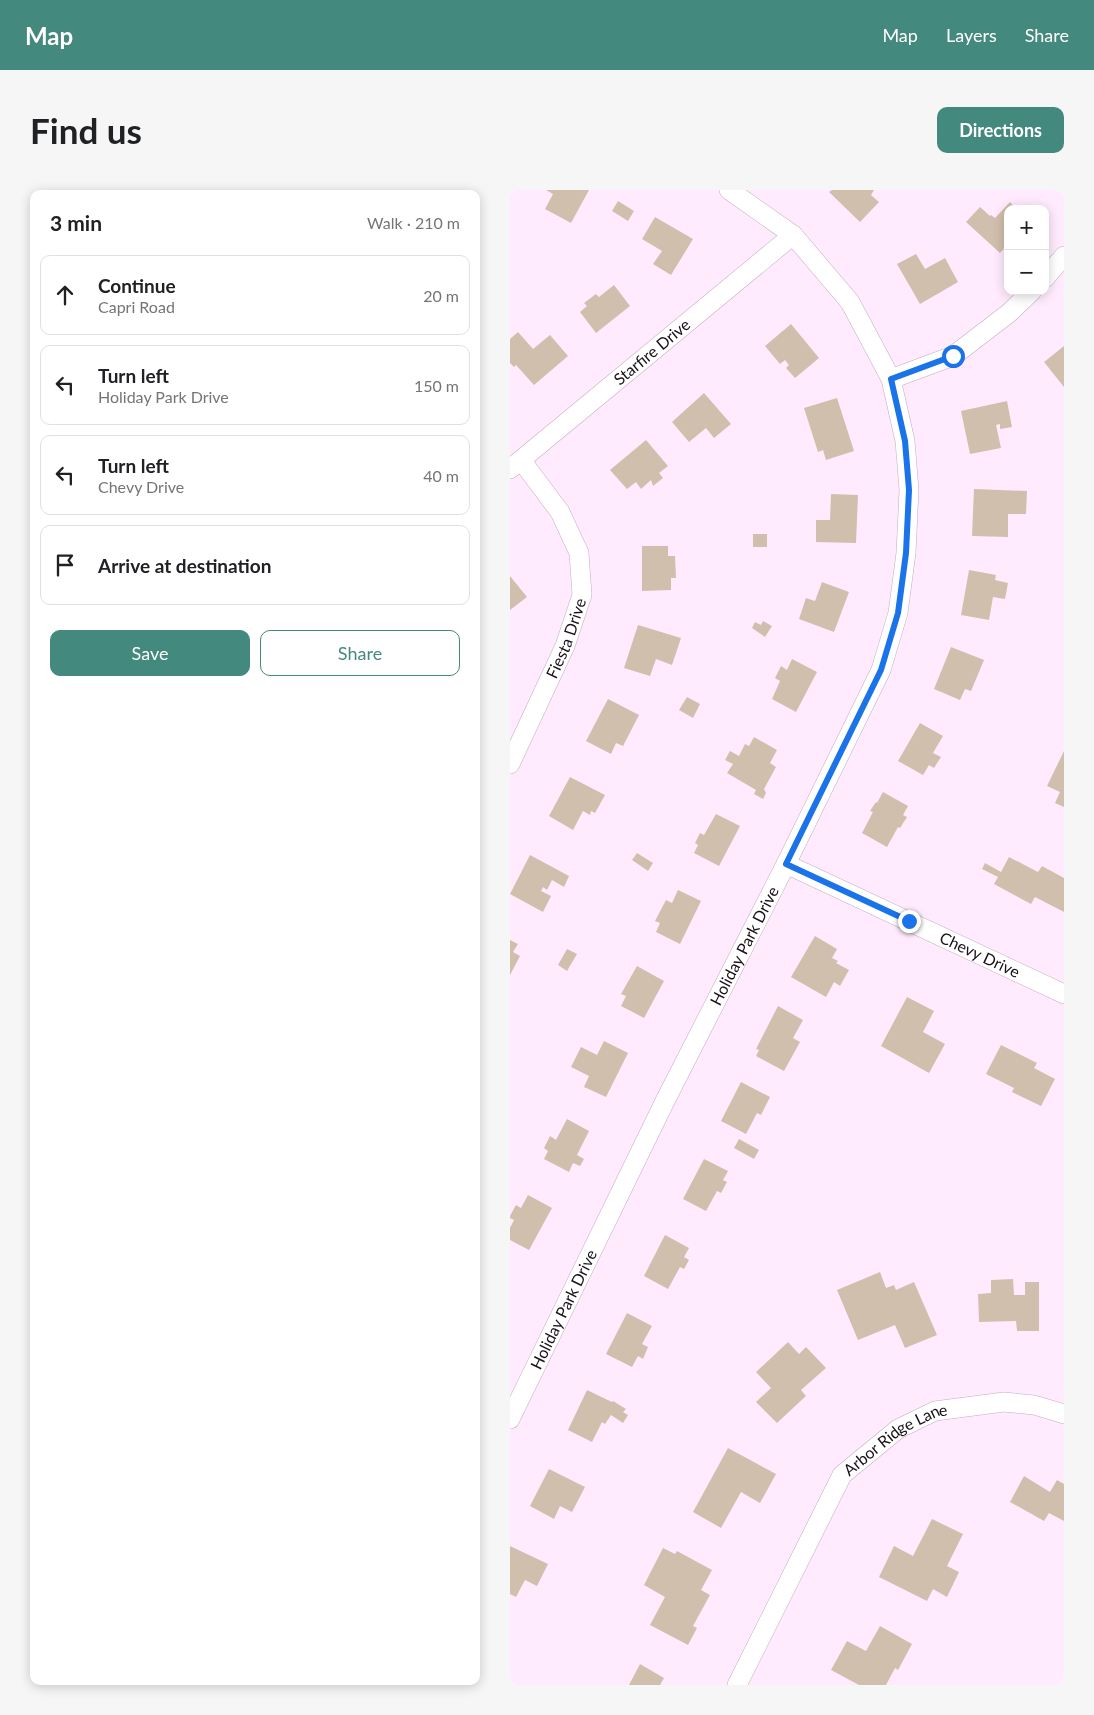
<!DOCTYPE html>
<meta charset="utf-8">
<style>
:root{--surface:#fff;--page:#f6f6f6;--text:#202124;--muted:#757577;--line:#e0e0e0;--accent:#44897e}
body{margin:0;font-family:Lato,sans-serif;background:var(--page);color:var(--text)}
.controls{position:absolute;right:15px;top:15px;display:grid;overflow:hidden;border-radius:10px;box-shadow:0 2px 12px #0003}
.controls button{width:45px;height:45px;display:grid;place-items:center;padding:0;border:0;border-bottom:1px solid var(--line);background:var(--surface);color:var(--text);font:25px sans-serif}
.stop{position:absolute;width:15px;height:15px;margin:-11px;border:4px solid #1a73e8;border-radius:50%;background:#fff}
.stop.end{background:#1a73e8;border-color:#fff;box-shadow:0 1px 5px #0008}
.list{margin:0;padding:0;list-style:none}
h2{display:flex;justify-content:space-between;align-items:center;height:65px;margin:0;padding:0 20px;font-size:21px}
h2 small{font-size:16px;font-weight:400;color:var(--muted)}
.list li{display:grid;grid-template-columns:32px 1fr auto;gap:15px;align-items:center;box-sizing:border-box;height:80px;margin:0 10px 10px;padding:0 10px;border:1px solid var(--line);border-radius:10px}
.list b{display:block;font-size:19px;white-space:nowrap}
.list p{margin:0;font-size:16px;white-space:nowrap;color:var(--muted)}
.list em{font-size:16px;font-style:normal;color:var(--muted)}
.actions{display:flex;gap:10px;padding:15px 20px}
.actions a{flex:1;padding:11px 0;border:1px solid var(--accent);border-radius:10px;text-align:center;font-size:18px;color:var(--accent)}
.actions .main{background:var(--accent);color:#fff}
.icon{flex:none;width:28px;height:28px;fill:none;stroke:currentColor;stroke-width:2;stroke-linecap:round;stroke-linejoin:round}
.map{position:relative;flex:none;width:554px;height:1495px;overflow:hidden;border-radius:10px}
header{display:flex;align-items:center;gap:30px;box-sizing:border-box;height:70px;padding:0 25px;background:var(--accent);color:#fff}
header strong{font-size:24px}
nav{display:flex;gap:28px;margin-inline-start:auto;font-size:18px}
.intro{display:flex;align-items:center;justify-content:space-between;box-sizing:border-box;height:120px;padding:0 30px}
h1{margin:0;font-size:35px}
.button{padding:12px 22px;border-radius:10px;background:var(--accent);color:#fff;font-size:18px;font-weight:700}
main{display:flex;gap:30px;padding:0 30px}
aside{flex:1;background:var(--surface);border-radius:10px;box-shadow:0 2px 12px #0003}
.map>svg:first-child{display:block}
</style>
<header>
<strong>Map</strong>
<nav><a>Map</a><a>Layers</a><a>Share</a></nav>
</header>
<div class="intro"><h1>Find us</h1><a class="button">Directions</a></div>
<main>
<aside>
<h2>3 min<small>Walk · 210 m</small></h2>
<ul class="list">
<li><svg class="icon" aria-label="ahead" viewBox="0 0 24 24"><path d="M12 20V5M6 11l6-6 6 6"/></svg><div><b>Continue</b><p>Capri Road</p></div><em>20 m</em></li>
<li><svg class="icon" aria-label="left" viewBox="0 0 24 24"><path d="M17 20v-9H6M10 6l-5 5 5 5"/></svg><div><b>Turn left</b><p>Holiday Park Drive</p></div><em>150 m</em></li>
<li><svg class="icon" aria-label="left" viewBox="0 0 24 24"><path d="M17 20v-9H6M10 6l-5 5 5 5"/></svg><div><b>Turn left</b><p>Chevy Drive</p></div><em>40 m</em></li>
<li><svg class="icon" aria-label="arrive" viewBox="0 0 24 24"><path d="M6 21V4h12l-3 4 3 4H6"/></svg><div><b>Arrive at destination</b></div></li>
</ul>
<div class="actions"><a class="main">Save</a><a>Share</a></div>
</aside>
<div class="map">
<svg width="554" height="1495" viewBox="0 0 554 1495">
<rect width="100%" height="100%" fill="#ffebfd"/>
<g fill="#d1bfad">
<polygon points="36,0 79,0 61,33 35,19 43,4"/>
<polygon points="322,0 364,0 361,5 369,12 350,32 319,2"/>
<polygon points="108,11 124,21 118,31 102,21"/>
<polygon points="500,12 506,19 498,19 498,54 490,63 456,32 470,17 480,26 481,25 485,28"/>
<polygon points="145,27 183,49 161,85 143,74 152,61 132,49"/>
<polygon points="406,64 415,79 435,68 448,92 410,114 387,74"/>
<polygon points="104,95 120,116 86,143 70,122 77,116 74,113 86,104 89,107"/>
<polygon points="281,134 309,168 285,188 276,178 279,175 275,170 270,174 255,156"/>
<polygon points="8,142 23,159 40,145 58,166 24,195 6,175 4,177 0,173 0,149"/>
<polygon points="554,156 554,197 534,172"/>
<polygon points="194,203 221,234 204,248 196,238 179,252 162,232"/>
<polygon points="327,208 344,261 316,270 313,260 308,262 294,218"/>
<polygon points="497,211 502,237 490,239 490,234 486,235 491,258 460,264 451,221"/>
<polygon points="136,250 158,276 149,283 153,288 143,296 141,290 131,299 126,292 117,299 100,280"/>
<polygon points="464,299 517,301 516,324 498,324 498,347 462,346"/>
<polygon points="321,304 348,305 346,353 306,352 306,330 320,330"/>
<rect x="243" y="344" width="14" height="13"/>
<polygon points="132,356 158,356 158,366 165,366 166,388 161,388 161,400 132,401"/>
<polygon points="459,380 486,385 485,390 498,393 495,409 483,407 479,430 451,425"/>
<polygon points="0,386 17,407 0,420"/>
<polygon points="312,392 339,402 324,442 289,429 296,408 305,411"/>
<polygon points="253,431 262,436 255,447 242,438 245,432 251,435"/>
<polygon points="128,435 171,448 162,475 146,469 140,486 114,478"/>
<polygon points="441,457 474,470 461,501 455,499 450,510 424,499"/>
<polygon points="282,469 307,482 286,522 262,509 270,491 265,488 271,476 277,480"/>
<polygon points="177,507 190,514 183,528 169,520"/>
<polygon points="98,509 129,525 113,556 106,553 101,564 76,551"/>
<polygon points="410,533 433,546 423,563 431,567 424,578 419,575 413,585 388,571"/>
<polygon points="244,547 267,560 260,573 266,577 254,599 256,603 253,609 244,604 246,600 217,583 223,574 215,570 220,561 229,566 235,554 239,556"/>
<polygon points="554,561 554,617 545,613 550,602 537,596"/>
<polygon points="60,587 95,605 85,623 81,621 80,625 73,621 63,640 39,626"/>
<polygon points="373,602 398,616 393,625 397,627 390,638 388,637 377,657 352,643 363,622 360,621 366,612 367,613"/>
<polygon points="206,624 230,636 209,676 184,663 188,655 185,653 190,643 194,645"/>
<polygon points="127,663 143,673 138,681 122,670"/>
<polygon points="20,665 59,686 54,697 42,690 37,700 33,697 31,701 41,706 33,722 0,704"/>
<polygon points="499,667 528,682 532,676 554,688 554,722 525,707 521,714 484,694 488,687 472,679 475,673 491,682"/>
<polygon points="168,700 191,711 170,754 146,742 150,733 145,731 156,710 162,713"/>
<polygon points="305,746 327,759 322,768 328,771 326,773 339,780 330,796 324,792 316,807 281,787"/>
<polygon points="0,750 8,754 3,762 10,766 0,785"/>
<polygon points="57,759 67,764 57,781 48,775"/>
<polygon points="127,776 154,791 134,828 111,816 116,806 111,804"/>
<polygon points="397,807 424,821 413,842 435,854 419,883 371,856"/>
<polygon points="268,816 293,830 283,848 290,852 274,881 246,866 249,860 246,859"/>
<polygon points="94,851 118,863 96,907 74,897 79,886 61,877 71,857 87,865"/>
<polygon points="491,855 527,873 524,878 545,889 531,916 502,902 504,898 476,884"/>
<polygon points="231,892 260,907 251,925 247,923 236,944 211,931"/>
<polygon points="57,929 79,941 67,965 74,969 70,976 63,973 59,982 34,969 38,961 34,958 40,946 46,950"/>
<polygon points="229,949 249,960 244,969 224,958"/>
<polygon points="194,969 218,981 213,990 217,992 211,1003 207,1001 196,1021 173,1009"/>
<polygon points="18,1005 42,1018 19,1060 0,1050 0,1038 4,1030 0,1028 0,1026 6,1015 11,1018"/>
<polygon points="155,1045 179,1058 174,1067 179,1070 174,1079 170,1077 158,1099 134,1086"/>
<polygon points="370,1082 376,1098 384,1095 386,1100 404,1092 427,1145 395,1158 385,1135 348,1150 327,1100"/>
<polygon points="503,1089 504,1105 515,1105 515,1092 529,1092 529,1141 507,1141 506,1131 469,1132 468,1104 481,1103 481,1090"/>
<polygon points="117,1123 142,1136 132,1154 138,1157 133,1169 128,1166 122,1177 96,1164"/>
<polygon points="278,1152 289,1164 296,1157 316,1178 291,1200 296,1206 267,1233 246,1212 261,1198 246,1182"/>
<polygon points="77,1200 102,1212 103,1211 116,1219 113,1222 118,1225 113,1233 101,1225 95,1234 92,1232 82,1252 58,1240"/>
<polygon points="218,1258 266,1284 250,1313 231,1302 211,1338 183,1322"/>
<polygon points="39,1279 75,1297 62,1322 50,1316 44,1329 20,1316"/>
<polygon points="514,1286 540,1302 547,1290 554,1294 554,1331 539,1323 534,1331 500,1312"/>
<polygon points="422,1329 453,1344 437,1376 449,1382 437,1407 423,1399 417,1411 369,1387 384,1356 403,1366"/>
<polygon points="0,1356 38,1374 27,1396 15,1390 6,1407 0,1404"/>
<polygon points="153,1358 165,1364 167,1361 202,1380 191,1400 200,1405 183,1436 187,1438 178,1455 140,1435 155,1407 134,1395"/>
<polygon points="370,1436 402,1454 388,1480 385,1478 376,1495 349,1495 321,1480 337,1451 356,1461"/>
<polygon points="130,1474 154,1488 150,1495 119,1495"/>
</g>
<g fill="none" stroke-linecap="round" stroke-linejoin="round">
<g stroke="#c1aebf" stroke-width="20">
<g id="street">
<polyline points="535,88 554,66"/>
<polyline points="381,189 443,166 499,123 522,101"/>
<path id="s1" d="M 0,279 L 283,45"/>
<path id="s2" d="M 0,574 L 55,456 L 72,405 L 69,363 L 50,322 L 11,270"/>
<path id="s3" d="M 276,674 L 554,804"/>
<path id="s4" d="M 0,1229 L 155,911 L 276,674 L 371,480 L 388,423 L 396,363 L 399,300 L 395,251 L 381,189 L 340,112 L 283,45 L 219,0"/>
<path id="s5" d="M 227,1495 L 332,1285 L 388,1239 L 425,1221 L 494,1212 L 524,1215 L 554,1224"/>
</g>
</g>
<use href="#street" stroke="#fff" stroke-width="19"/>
</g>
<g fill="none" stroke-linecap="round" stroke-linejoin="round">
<polyline stroke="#1a73e8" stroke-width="6" points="399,731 276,674 371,480 388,423 396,363 399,300 395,251 381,189 443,166"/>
</g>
<g text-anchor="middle" stroke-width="4" stroke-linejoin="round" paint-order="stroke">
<g font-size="16" fill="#181118" stroke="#fff">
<text dy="6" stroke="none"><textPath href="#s1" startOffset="184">Starfire Drive</textPath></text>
<text dy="6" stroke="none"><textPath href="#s2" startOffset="138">Fiesta Drive</textPath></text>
<text dy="6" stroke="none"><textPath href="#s4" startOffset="528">Holiday Park Drive</textPath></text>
<text dy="6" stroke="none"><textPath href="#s3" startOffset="214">Chevy Drive</textPath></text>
<text dy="6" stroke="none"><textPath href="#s4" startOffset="122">Holiday Park Drive</textPath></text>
<text dy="6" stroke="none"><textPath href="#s5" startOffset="300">Arbor Ridge Lane</textPath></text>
</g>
</g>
</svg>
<div class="controls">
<button>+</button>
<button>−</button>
</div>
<div class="stop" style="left:443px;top:166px"></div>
<div class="stop end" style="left:399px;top:731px"></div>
</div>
</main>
